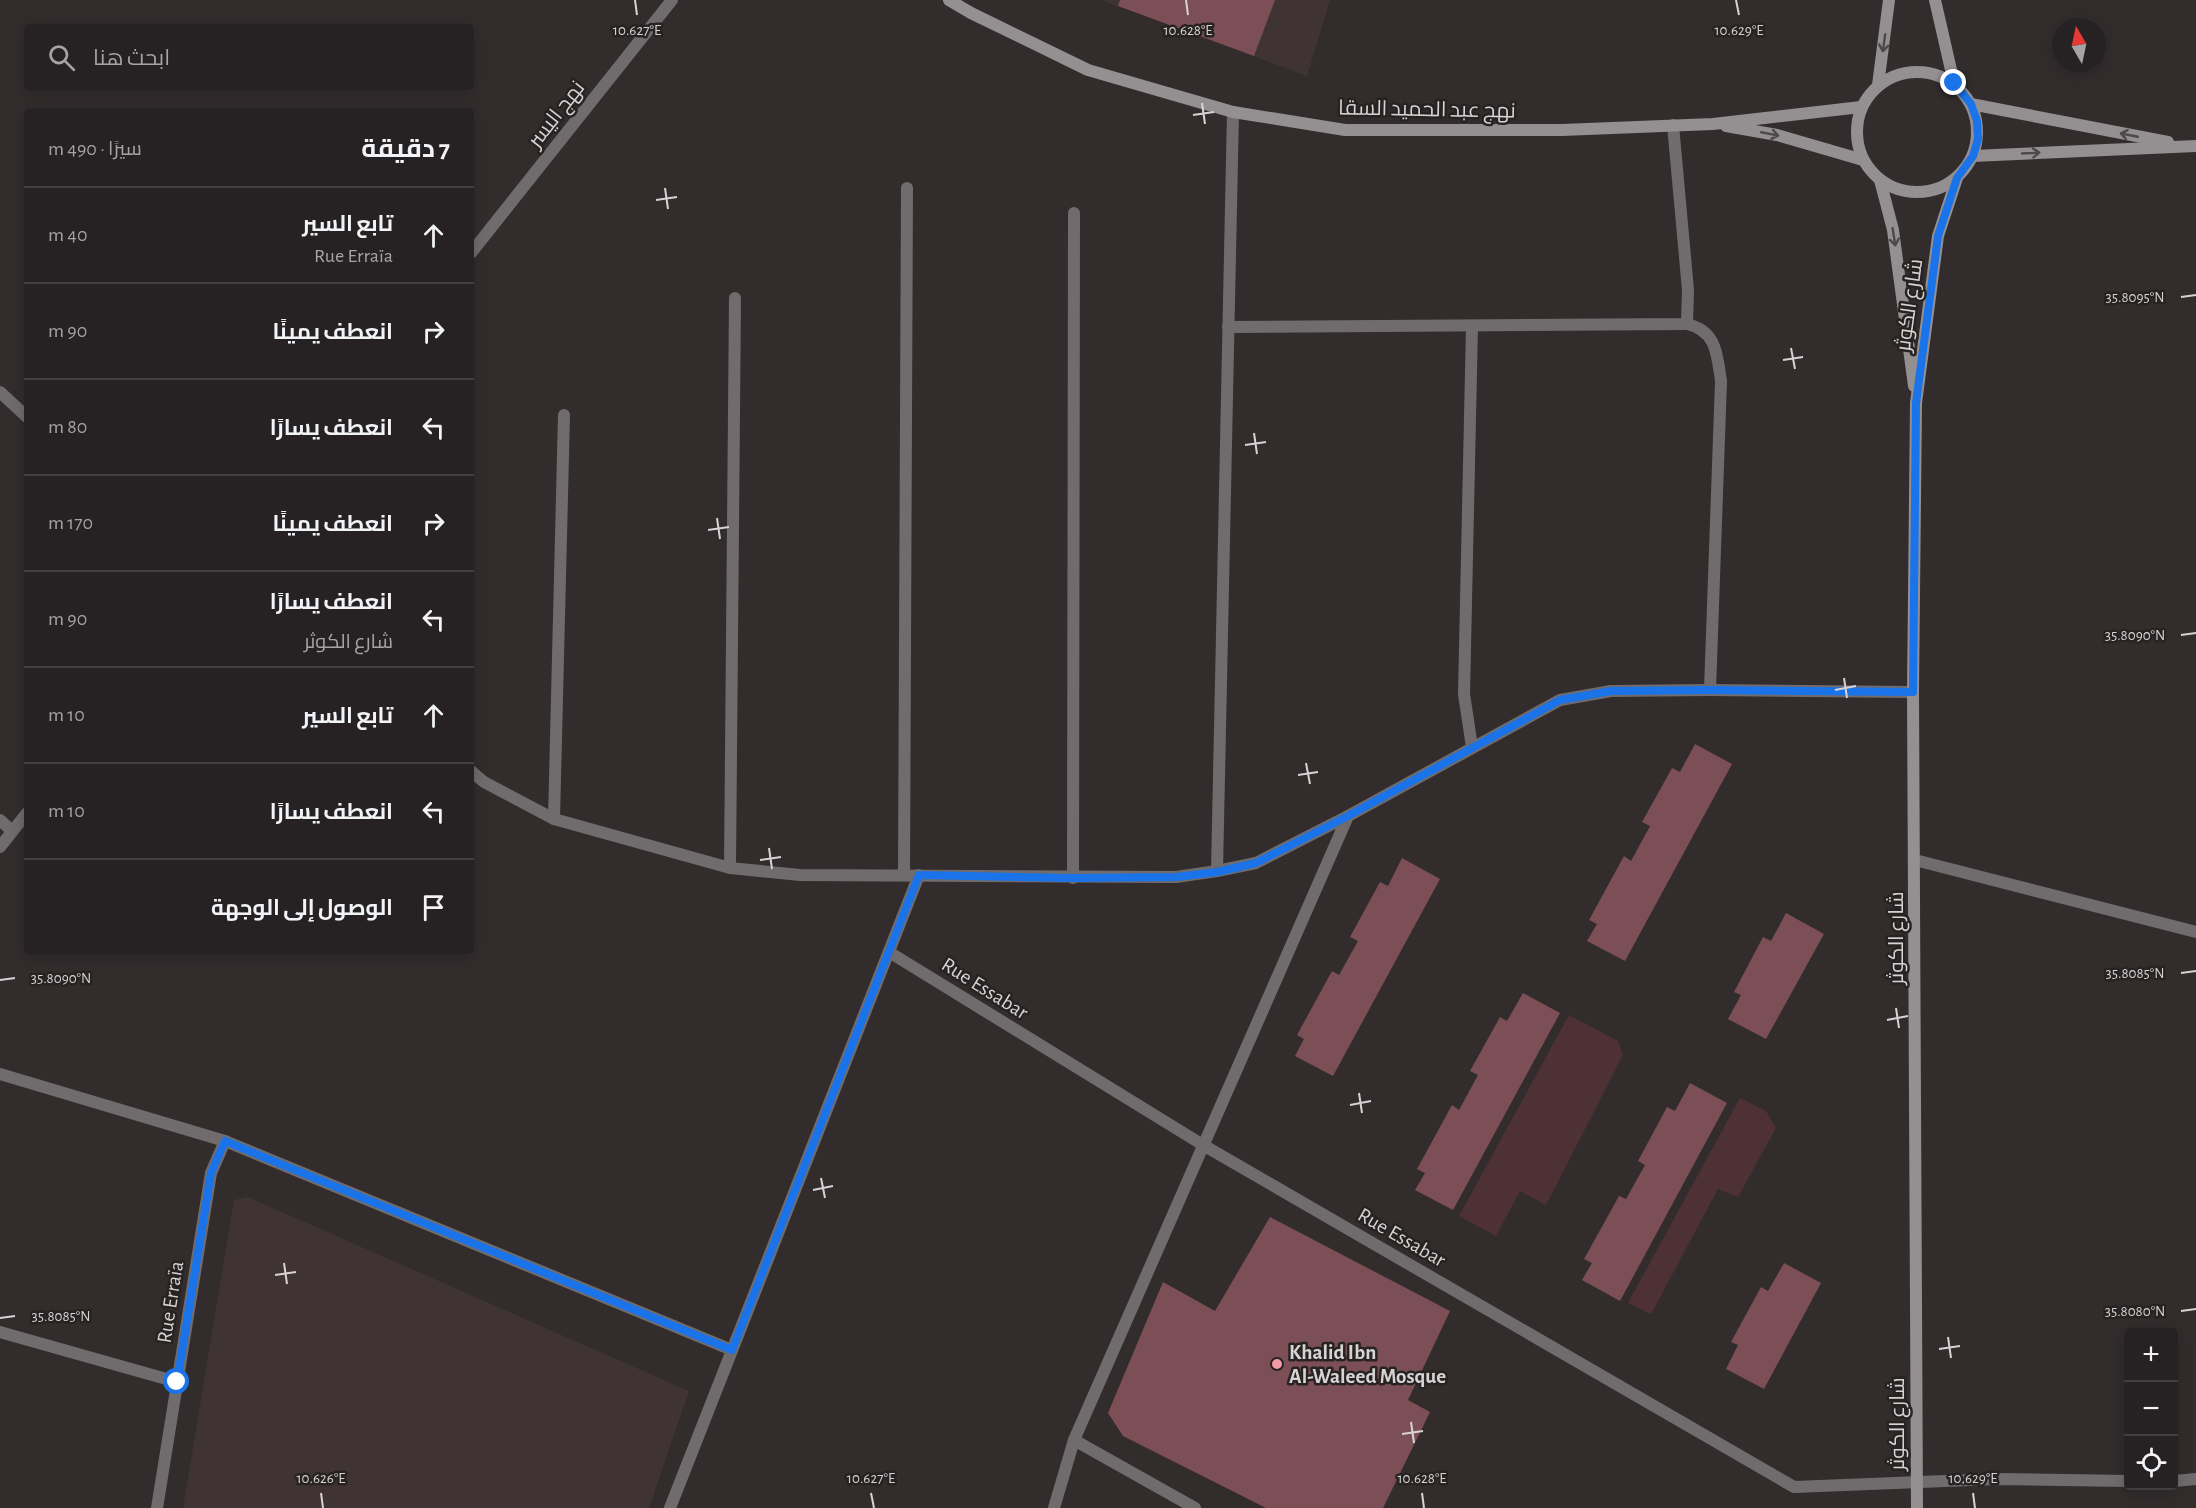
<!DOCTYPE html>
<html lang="ar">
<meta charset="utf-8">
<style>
:root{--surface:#262122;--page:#322e2f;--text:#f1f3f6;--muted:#a4a3a5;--line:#423e40}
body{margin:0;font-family:"Alegreya Sans",Cairo,sans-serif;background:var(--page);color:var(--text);direction:rtl}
.controls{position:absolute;right:18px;bottom:18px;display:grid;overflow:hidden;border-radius:6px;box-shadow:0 3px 15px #0003}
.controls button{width:54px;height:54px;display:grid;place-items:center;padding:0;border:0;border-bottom:2px solid var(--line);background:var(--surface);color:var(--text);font:30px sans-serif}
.compass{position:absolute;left:2052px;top:18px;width:54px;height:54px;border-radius:50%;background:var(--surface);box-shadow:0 3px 15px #0003;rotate:351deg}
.stop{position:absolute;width:18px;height:18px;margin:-14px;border:4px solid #1a73e8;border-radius:50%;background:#fff}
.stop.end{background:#1a73e8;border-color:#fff;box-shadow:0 2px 6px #0008}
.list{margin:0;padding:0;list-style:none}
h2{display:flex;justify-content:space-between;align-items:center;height:78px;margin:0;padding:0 24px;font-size:26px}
h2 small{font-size:20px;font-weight:400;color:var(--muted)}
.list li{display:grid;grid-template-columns:39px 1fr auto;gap:18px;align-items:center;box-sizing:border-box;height:96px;padding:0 24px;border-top:2px solid var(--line)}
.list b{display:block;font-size:22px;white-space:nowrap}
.list p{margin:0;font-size:20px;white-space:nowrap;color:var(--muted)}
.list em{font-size:20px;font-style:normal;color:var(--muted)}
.icon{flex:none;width:33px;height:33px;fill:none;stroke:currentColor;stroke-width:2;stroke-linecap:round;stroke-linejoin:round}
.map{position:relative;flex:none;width:2196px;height:1508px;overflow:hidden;direction:ltr}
.search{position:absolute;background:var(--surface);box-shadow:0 3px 15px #0003;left:24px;top:24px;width:450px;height:66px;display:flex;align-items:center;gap:15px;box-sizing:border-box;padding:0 21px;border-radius:6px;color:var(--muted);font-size:22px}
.panel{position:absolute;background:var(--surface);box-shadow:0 3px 15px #0003;left:24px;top:108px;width:450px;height:846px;border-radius:6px;direction:rtl}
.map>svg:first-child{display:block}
</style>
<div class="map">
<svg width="2196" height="1508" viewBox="0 0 2196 1508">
<rect width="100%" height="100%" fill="#322c2d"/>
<g fill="#403334">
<polygon points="1101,0 1330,0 1307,76"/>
<polygon points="248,1197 689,1391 649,1508 183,1508 234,1200"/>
</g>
<g fill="#4e3135">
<polygon points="1569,1015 1618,1041 1623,1055 1546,1205 1520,1191 1496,1236 1459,1216"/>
<polygon points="1740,1098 1766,1111 1776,1128 1738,1197 1718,1189 1651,1314 1628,1303"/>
</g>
<g fill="#7b4f55">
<polygon points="1120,0 1275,0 1254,56 1118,6"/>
<polygon points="1695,744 1732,764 1625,961 1587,941 1597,924 1589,920 1624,856 1631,861 1650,826 1642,822 1672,768 1680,772"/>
<polygon points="1402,858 1440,879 1333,1076 1295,1056 1304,1039 1297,1035 1332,971 1339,975 1358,941 1350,937 1380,882 1388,886"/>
<polygon points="1786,913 1824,934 1766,1039 1728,1019 1741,995 1734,992 1763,937 1771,941"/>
<polygon points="1523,993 1560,1013 1453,1210 1415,1190 1425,1173 1417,1169 1452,1105 1459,1110 1478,1075 1470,1071 1500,1017 1507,1021"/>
<polygon points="1690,1083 1727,1103 1620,1301 1582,1280 1592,1263 1584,1259 1619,1196 1626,1199 1645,1165 1638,1161 1667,1107 1675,1111"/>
<polygon points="1270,1217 1450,1311 1408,1400 1430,1412 1383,1508 1266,1508 1123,1436 1108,1413 1163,1282 1215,1311"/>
<polygon points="1784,1263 1821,1283 1764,1389 1726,1369 1738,1345 1731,1342 1761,1287 1768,1291"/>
</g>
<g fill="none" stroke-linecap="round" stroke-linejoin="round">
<g stroke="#706c6d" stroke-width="12">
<polyline points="471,253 672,0"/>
<path d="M 1687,324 C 1717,331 1717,355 1721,381 L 1710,690"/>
<polyline points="1472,326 1464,694 1472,747"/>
<polyline points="1228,327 1687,324 1688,290 1673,125"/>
<polyline points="0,392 27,417"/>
<polyline points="471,771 484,782 554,819 730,868 800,875 1176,877 1217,871 1256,863 1348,816 1560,700 1611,691 1710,690 1913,692"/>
<polyline points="554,819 564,415"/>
<polyline points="0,820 12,831"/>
<polyline points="0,847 27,813"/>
<polyline points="1915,860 2196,932"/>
<polyline points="730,868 735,298"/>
<polyline points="1217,871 1233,112"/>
<polyline points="904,875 907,188"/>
<polyline points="1073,878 1074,213"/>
<polyline points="889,952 1203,1145 1794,1487 1996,1479 2128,1481"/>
<polyline points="0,1074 225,1141 732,1350"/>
<polyline points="0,1332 177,1382"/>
<polyline points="1074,1440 1195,1508"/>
<polyline points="2174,1481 2196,1479"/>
<polyline points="157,1508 211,1173 225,1141"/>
<polyline points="670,1508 919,875"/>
<polyline points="1054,1508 1074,1440 1348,816"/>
</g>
<g stroke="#948f90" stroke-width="12">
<polyline points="949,0 971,13 1088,70 1233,112 1345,130 1562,130 1713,124 1861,107"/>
<polyline points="1935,0 1954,83"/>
<circle cx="1917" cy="132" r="60"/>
<polyline points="1878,85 1889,0"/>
<polyline points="1971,104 2168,142"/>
<polyline points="1726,126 1777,135 1863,160"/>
<polyline points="1973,156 2196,146"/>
<polyline points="1880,180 1893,230 1914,386"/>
<polyline points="1917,1508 1913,692 1916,403 1938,236 1957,178"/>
</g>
</g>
<defs><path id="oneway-shaft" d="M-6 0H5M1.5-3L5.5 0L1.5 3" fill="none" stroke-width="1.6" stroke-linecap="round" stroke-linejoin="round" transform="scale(1.5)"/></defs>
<g stroke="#4e4949">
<use href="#oneway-shaft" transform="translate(1884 43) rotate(98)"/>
<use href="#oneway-shaft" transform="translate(1770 134) rotate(11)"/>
<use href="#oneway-shaft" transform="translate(2129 135) rotate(-169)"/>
<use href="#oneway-shaft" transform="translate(2031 153) rotate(-3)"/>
<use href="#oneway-shaft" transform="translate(1894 237) rotate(81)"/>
</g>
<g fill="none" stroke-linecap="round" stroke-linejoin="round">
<polyline stroke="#1a73e8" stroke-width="8" points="177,1382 211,1173 225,1141 732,1350 919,875 1073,878 1176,877 1217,872 1256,863 1348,816 1560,700 1611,691 1710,690 1913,692 1916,403 1938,236 1957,178 1973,156 1978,139 1977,121 1971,104 1954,83"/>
</g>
<path fill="none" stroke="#d7d2d3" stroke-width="2" d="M 635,0 L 637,15M 1186,0 L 1188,15M 1736,0 L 1739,15M 1202,103 L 1205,124M 1193,115 L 1214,112M 665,188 L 668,209M 656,200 L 677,197M 2181,297 L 2196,295M 1791,348 L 1795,369M 1783,360 L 1803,357M 1254,433 L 1257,454M 1245,445 L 1266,442M 717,518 L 720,539M 708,530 L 729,527M 2181,635 L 2196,633M 1844,678 L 1847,698M 1835,690 L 1856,686M 1306,763 L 1310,784M 1298,775 L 1318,772M 769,848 L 772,869M 760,860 L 781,857M 2181,973 L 2196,971M 0,980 L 15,978M 1896,1008 L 1899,1028M 1887,1020 L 1908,1016M 1359,1093 L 1362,1113M 1350,1105 L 1371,1101M 821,1178 L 825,1198M 813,1190 L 833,1186M 284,1263 L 287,1284M 275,1275 L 296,1272M 2181,1311 L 2196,1309M 0,1318 L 15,1316M 1948,1337 L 1951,1358M 1939,1349 L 1960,1346M 1411,1422 L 1414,1443M 1402,1434 L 1423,1431M 321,1493 L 323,1508M 871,1493 L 874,1508M 1422,1493 L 1424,1508M 1973,1493 L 1975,1508"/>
<circle fill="#f39aa7" stroke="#282323" stroke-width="2" cx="1277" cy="1364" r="6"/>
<g text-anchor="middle" stroke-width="5" stroke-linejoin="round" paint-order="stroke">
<g font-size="21" fill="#d7d2d3" stroke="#282323">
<text transform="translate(1427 109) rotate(1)" y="7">نهج عبد الحميد السقا</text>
<text transform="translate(556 114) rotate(-52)" y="7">نهج اليسر</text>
<text transform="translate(1909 305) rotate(-82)" y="7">شارع الكوثر</text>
<text transform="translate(1896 938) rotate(-90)" y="7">شارع الكوثر</text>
<text transform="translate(985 988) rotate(32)" y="7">Rue Essabar</text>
<text transform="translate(1402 1237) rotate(30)" y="7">Rue Essabar</text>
<text transform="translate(170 1302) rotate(-81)" y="7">Rue Erraïa</text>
<text transform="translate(1897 1424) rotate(-90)" y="7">شارع الكوثر</text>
</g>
<g font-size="21" font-weight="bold" fill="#d7d2d3" stroke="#282323" text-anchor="start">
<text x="1289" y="1359">Khalid Ibn<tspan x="1289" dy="24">Al-Waleed Mosque</tspan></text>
</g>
</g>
<g font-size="15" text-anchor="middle" fill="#d7d2d3" stroke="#282323" stroke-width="5" stroke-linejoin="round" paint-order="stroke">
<text x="637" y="35">10.627°E</text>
<text x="1188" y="35">10.628°E</text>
<text x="1739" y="35">10.629°E</text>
<text x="2135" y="302">35.8095°N</text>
<text x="2135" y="640">35.8090°N</text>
<text x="2135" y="978">35.8085°N</text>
<text x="61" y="983">35.8090°N</text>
<text x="2135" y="1316">35.8080°N</text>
<text x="61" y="1321">35.8085°N</text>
<text x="321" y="1483">10.626°E</text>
<text x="871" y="1483">10.627°E</text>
<text x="1422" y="1483">10.628°E</text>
<text x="1973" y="1483">10.629°E</text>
</g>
</svg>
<div class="controls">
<button>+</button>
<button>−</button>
<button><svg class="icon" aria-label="locate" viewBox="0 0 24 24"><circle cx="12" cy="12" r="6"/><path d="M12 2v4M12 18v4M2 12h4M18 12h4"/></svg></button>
</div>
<svg class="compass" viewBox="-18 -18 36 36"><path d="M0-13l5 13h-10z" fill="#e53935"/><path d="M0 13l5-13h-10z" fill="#a4a3a5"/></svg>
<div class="stop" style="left:177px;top:1382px"></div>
<div class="stop end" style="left:1954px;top:83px"></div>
<div class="search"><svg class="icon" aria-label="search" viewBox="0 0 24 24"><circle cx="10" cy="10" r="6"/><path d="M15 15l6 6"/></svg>ابحث هنا</div>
<section class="panel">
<h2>7 دقيقة<small>سيرًا · 490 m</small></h2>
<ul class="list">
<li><svg class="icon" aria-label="ahead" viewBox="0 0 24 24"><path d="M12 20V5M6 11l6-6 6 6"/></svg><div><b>تابع السير</b><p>Rue Erraïa</p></div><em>40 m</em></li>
<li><svg class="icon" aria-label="right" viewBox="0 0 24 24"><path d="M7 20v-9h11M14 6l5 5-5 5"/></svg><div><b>انعطف يمينًا</b></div><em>90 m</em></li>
<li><svg class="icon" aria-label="left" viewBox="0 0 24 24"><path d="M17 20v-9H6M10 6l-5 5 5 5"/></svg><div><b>انعطف يسارًا</b></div><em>80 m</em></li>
<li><svg class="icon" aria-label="right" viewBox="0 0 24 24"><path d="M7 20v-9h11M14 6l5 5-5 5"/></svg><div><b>انعطف يمينًا</b></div><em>170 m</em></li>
<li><svg class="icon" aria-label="left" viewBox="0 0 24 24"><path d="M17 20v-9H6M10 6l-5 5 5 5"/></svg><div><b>انعطف يسارًا</b><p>شارع الكوثر</p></div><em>90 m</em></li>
<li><svg class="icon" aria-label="ahead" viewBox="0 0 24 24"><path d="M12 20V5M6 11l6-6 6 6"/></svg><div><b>تابع السير</b></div><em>10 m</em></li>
<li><svg class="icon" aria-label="left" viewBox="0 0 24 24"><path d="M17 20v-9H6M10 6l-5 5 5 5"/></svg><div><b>انعطف يسارًا</b></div><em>10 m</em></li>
<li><svg class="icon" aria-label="arrive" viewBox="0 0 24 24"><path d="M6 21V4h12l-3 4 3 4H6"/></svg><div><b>الوصول إلى الوجهة</b></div></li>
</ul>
</section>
</div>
